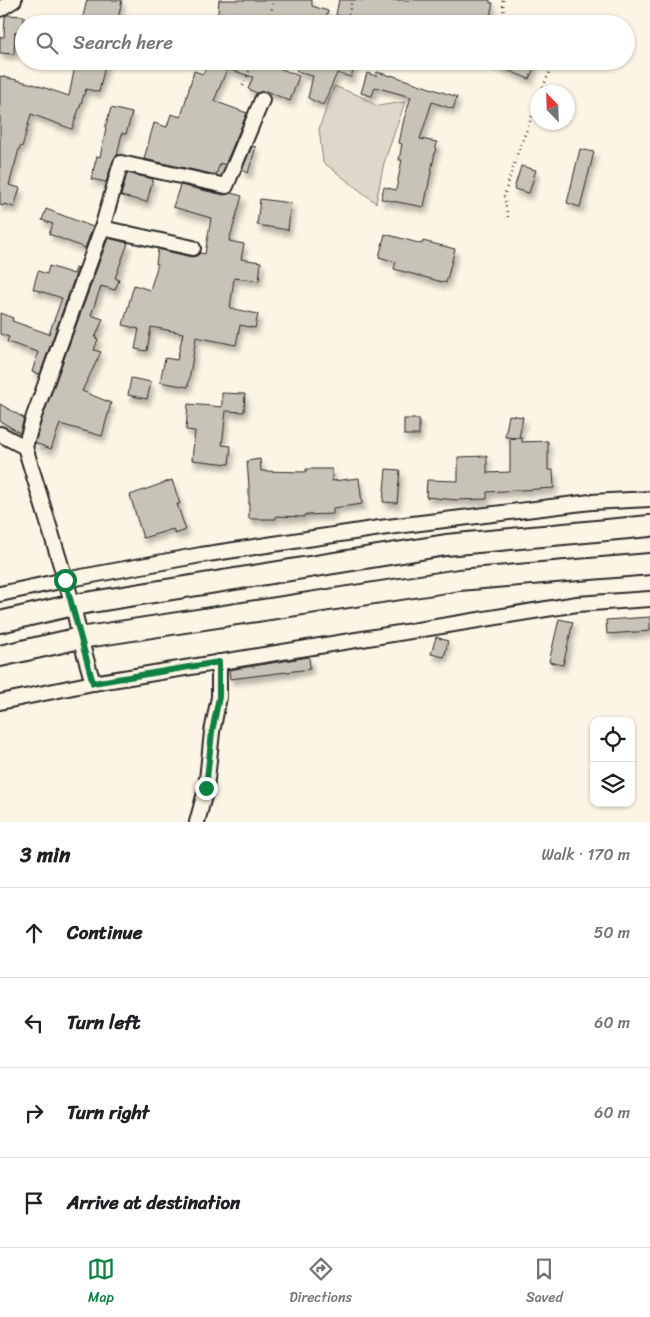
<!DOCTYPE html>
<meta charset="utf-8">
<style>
:root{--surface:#fff;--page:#f2f2f2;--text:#202124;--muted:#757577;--line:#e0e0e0;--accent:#0b8043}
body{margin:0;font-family:Sriracha,sans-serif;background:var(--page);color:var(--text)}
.controls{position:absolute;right:15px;bottom:15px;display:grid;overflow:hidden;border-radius:10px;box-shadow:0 1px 4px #0004}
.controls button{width:45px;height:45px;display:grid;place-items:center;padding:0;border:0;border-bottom:1px solid var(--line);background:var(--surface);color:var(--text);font:25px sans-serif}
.compass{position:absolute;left:530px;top:85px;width:45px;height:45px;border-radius:50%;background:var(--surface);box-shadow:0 1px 4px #0004;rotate:337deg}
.stop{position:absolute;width:15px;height:15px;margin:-11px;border:4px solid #0b8043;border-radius:50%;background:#fff}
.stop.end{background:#0b8043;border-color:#fff;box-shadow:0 1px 5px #0008}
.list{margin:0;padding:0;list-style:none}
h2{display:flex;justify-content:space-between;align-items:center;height:65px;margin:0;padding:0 20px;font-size:21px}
h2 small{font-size:16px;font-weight:400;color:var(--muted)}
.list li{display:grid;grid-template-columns:32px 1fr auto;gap:15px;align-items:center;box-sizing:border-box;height:90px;padding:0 20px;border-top:1px solid var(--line)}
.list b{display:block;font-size:19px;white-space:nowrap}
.list em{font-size:16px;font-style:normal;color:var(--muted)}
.icon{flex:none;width:28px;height:28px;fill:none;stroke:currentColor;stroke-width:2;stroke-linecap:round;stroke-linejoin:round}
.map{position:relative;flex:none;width:650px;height:822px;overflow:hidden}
.search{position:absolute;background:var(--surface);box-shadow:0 1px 4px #0004;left:15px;right:15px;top:15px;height:55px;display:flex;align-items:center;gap:12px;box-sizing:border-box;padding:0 18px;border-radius:28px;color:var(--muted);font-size:19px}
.sheet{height:425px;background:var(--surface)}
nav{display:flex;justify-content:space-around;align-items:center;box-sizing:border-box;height:70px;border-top:1px solid var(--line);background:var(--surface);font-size:14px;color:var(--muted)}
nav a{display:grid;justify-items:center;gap:2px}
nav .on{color:var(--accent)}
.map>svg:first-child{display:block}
</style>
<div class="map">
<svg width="650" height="822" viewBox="0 0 650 822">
<defs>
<filter id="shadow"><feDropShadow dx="3" dy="5.5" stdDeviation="2.5" flood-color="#0004"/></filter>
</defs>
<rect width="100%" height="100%" fill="#fcf5e5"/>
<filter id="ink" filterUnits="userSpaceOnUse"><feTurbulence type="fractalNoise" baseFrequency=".02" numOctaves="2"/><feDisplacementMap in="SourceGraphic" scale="10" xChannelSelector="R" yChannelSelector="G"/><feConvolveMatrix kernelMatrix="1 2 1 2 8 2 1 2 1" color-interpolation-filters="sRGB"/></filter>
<g filter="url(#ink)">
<polygon fill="#ded8ca" stroke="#84827a" points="334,86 360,96 377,106 405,102 384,163 376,203 323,162 319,129"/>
<g fill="#c8c3b7" stroke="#2b2b2b" filter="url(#shadow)">
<polygon points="87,0 122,0 117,24 81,24"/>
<polygon points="219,0 312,0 312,6 328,11 324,24 294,24 267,15 267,18 246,14 230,13 230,24 217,24"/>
<polygon points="339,0 490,0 490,3 493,3 488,24 350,24 352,18 336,15"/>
<polygon points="7,15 24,16 24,33 15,32 14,54 0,53 0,37 4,37 5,16"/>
<polygon points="76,61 106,61 99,92 86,89 72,129 31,114 22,147 20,146 9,185 20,188 14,207 4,204 3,206 0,205 0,76 33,84 69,96"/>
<polygon points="208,61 262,61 299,76 290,101 266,91 257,93 248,89 253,77 227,69 214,101 247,113 225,165 220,163 216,175 144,159 154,123 167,127 171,114 181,117 194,71 203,74"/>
<polygon points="300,61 356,61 351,77 337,73 323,105 308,98 313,76 296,72"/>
<polygon points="486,61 537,61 529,79"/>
<polygon points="377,72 391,76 391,75 457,97 453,109 432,102 420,139 437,142 424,207 381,199 384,187 396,190 402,160 399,160 402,144 399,143 404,119 411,97 375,87 372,96 361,93 367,73 376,76"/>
<polygon points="111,108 132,113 126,134 122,133 117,156 113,161 106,182 91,179 97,156 100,157 106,129 105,128"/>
<polygon points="252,146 256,147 248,173 242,170"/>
<polygon points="580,149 594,152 580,207 567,203"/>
<polygon points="521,166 536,170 529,193 514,189"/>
<polygon points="127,173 153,179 147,202 121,196"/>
<polygon points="180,185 224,195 231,193 242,196 229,241 244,244 241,259 261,262 259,281 234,278 230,308 258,314 255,328 240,325 236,345 196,337 188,387 160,382 165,358 177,360 183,333 151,327 147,351 135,349 139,329 123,325 134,285 150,290 158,264 156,264 158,249 191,257 196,256 200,253 205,254 211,218 173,207"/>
<polygon points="260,199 291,203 288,230 257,225"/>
<polygon points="46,209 93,227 85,248 49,234 53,224 42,220"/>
<polygon points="385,234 422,244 423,241 455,249 446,283 394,269 396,262 379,257"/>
<polygon points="108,238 128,243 115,278 119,280 115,290 101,286 91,315 103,319 95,338 98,339 94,350 101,352 82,391 111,403 102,436 60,424 51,449 35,443 42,419"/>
<polygon points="49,266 74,274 76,268 78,268 40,374 32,372 38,352 7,342 9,337 0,334 0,313 13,318 12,321 49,334 62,298 33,289 38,271 47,274"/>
<polygon points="131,378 151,382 147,399 128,395"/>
<polygon points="222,393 245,394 244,412 226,411 222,445 231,446 229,464 192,460 195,431 186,430 188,404 222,407"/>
<polygon points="0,404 24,418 20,433 0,421"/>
<polygon points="509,415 523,417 519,438 505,437"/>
<rect x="404" y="419" width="15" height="16"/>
<polygon points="522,438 522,442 548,441 548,470 553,470 554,488 487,492 487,499 457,500 426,497 427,480 458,481 458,457 487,456 487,473 510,472 510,439"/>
<polygon points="260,459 261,471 306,472 306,469 332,469 332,481 359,478 362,504 333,508 333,514 304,515 304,517 276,516 276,519 249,519 249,486 247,461"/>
<polygon points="386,469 400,470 397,503 383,502"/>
<polygon points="172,480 180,504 177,504 186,530 175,534 173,529 143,538 130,495"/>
<polygon points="650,617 650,631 607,634 606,620"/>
<polygon points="559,619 573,622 563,665 549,662"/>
<polygon points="436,637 448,641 444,657 431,654"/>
<polygon points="309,657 310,669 230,679 229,670"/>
</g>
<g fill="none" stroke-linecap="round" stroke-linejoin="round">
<g stroke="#2b2b2b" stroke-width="18">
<g id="street">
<polyline points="0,9 14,0"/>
<polyline points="102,228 193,248"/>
<polyline points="0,434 25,447 73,605 80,638 93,683"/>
<polyline points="25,447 34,416 102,228 121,163 226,186 262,100"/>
<polyline points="0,594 65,580 201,555 380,528 591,502 650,499"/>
<polyline points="0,702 93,683 577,604 650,599"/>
<polyline points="197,822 206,789 212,732 219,697 219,662"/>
</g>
</g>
<g stroke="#2b2b2b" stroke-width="24">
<g id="secondary">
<polyline points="0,622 73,605 446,545 650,526"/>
<polyline points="0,656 80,638 459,580 650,564"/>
</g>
</g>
<g stroke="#2b2b2b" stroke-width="2.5" stroke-dasharray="1 4" stroke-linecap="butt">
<polyline points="503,0 504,24"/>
<polyline points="268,24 274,0"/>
<polyline points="346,24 352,0"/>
<polyline points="243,86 253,61"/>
<polyline points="541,92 554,61"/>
<polyline points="508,217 504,196 518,152 538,101"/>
</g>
<use href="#street" stroke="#fcf5e5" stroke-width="14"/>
<use href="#secondary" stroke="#fcf5e5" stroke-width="20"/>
</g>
</g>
<g fill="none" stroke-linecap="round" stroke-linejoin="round" filter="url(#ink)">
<polyline stroke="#0b8043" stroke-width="6" points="65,580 93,683 219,662 219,697 212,732 206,788"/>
</g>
</svg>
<div class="controls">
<button><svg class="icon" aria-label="locate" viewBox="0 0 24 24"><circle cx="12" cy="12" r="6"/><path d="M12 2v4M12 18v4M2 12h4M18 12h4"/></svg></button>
<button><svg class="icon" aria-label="layers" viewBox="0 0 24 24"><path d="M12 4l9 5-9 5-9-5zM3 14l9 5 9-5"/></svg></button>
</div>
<svg class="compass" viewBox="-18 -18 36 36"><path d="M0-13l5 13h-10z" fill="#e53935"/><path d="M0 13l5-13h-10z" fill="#757577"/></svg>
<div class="stop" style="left:65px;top:580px"></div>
<div class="stop end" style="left:206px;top:788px"></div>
<div class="search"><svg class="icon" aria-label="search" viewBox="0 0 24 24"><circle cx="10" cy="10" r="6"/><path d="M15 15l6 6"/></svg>Search here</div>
</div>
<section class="sheet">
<h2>3 min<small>Walk · 170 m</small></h2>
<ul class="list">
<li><svg class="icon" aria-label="ahead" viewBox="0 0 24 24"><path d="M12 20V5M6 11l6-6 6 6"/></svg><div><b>Continue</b></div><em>50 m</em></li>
<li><svg class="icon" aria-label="left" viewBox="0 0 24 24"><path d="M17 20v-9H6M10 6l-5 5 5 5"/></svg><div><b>Turn left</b></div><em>60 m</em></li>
<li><svg class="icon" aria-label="right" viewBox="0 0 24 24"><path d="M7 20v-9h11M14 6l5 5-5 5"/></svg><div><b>Turn right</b></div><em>60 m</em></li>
<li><svg class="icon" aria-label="arrive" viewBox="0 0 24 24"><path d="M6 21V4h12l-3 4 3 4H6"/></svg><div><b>Arrive at destination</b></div></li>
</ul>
</section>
<nav>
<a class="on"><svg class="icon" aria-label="map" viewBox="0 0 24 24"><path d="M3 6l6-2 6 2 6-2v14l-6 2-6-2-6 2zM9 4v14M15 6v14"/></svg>Map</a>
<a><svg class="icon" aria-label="directions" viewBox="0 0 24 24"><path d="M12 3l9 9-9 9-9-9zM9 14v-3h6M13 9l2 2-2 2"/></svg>Directions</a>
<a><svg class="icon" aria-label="saved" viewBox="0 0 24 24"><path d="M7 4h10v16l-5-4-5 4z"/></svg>Saved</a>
</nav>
